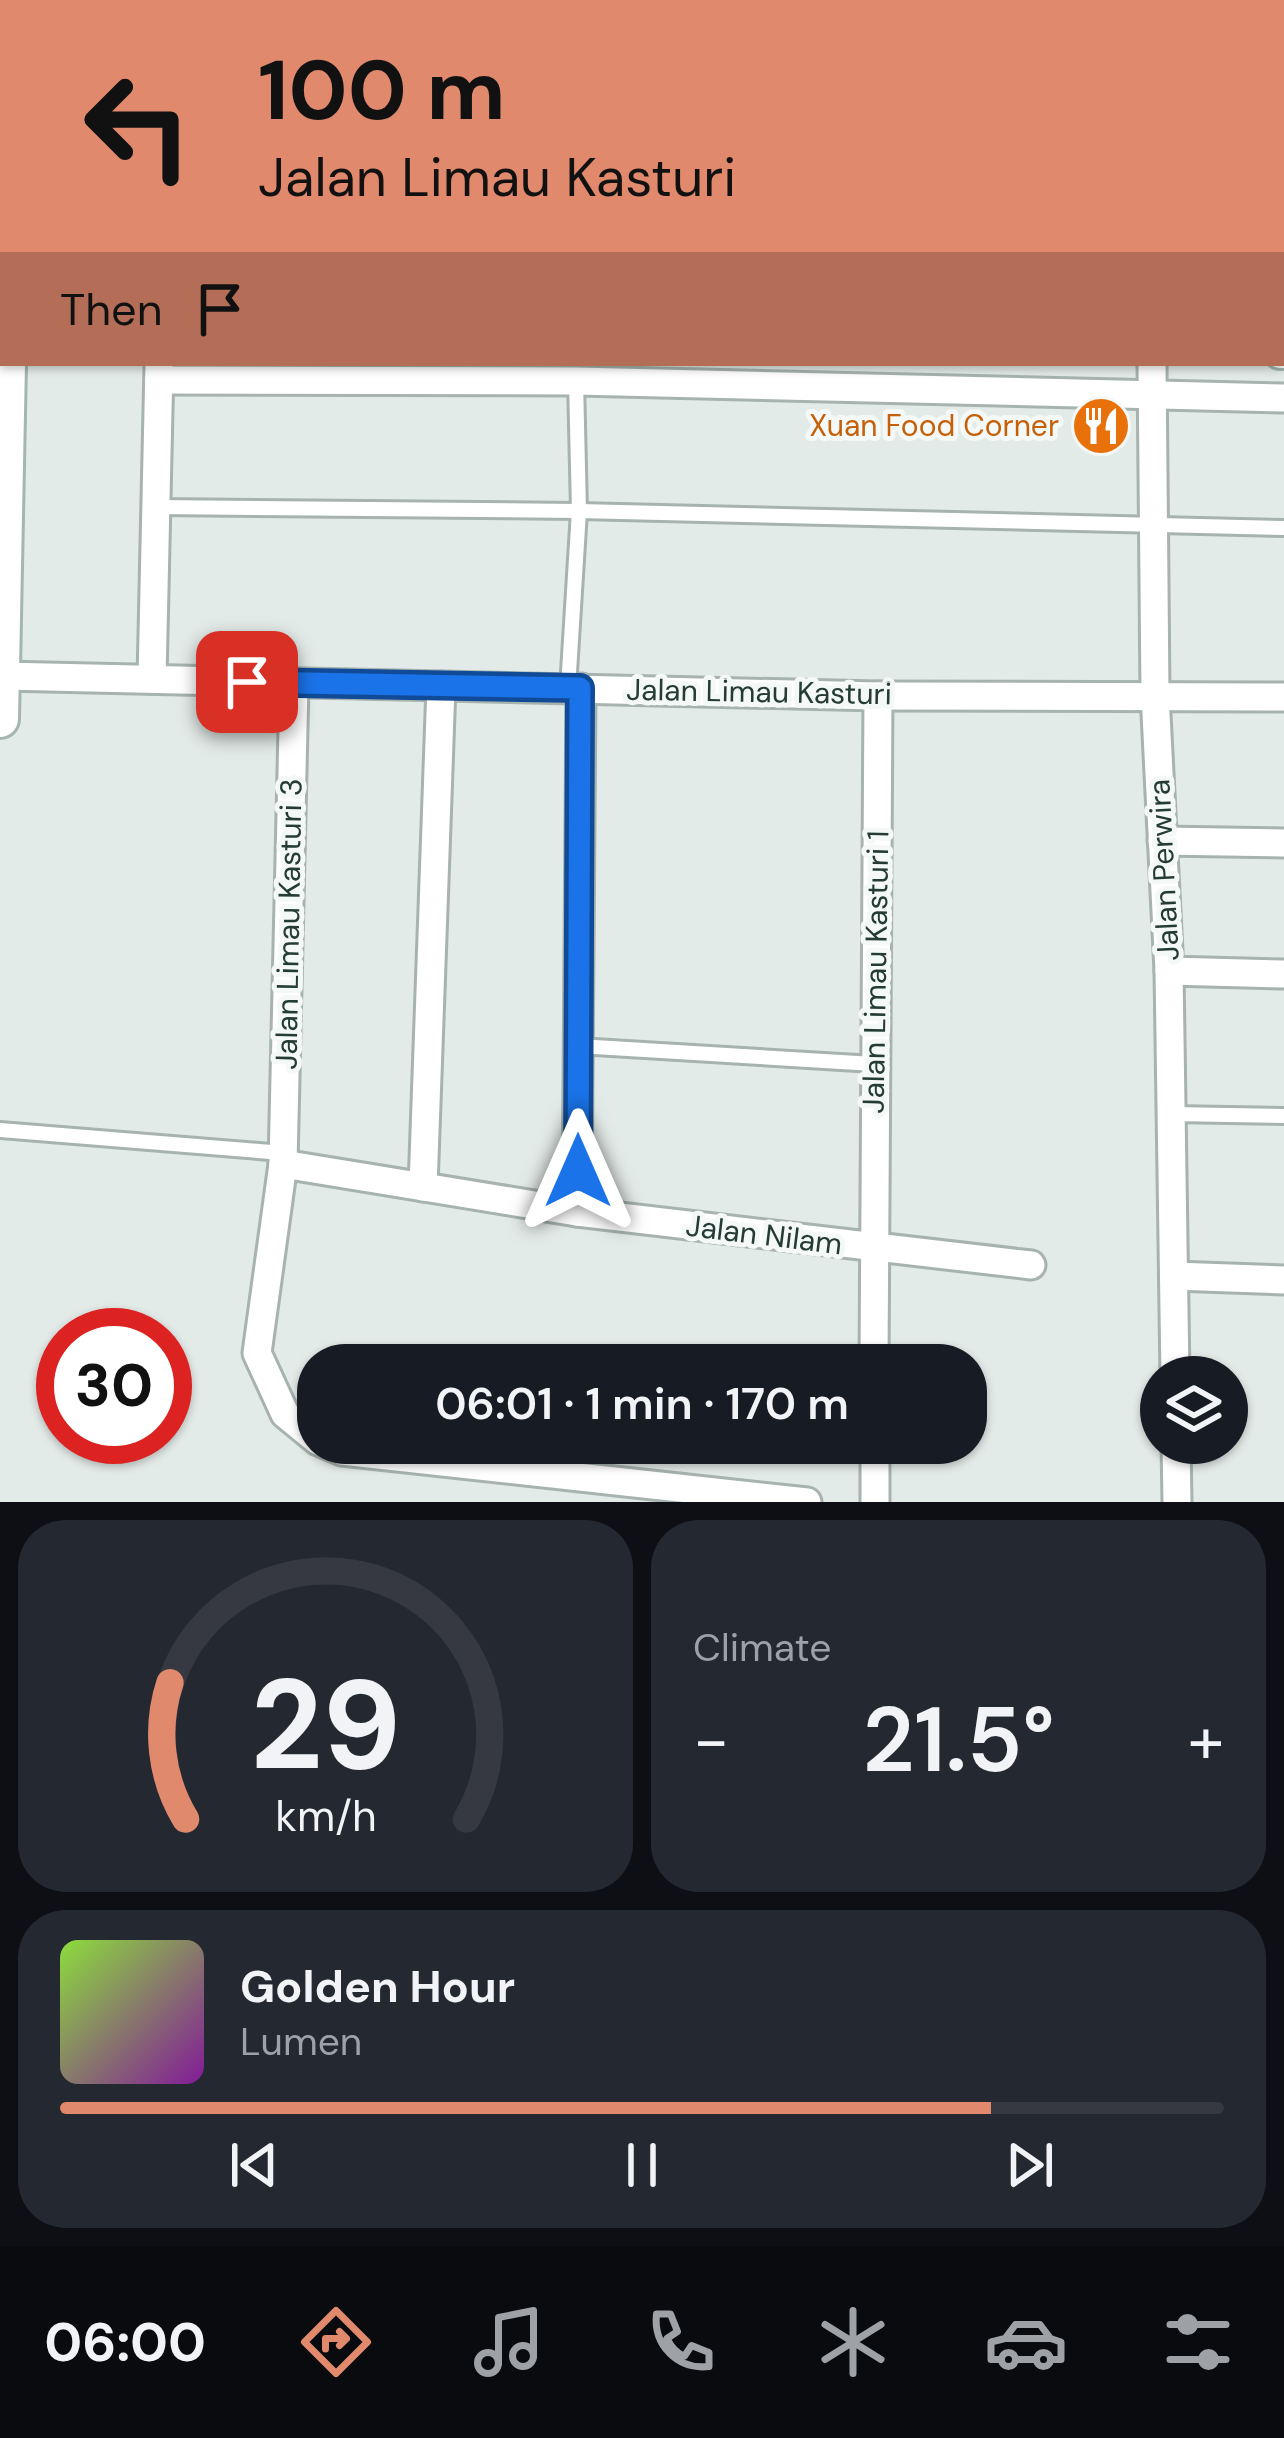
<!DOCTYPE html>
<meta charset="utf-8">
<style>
body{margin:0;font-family:"DM Sans",sans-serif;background:#242831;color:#f1f3f6;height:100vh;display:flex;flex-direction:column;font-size:45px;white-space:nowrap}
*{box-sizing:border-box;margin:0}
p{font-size:39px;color:#9ea1a6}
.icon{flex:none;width:66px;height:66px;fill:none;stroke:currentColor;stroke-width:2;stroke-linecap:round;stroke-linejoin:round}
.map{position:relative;height:1502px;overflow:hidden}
.drawer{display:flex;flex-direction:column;gap:18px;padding:18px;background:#0d0f14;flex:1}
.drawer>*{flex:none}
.guide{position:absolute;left:0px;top:0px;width:1284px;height:366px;box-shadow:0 3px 9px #0004;background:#e1896c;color:#111;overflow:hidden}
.buttons{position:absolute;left:1140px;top:1356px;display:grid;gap:24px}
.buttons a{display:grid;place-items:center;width:108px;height:108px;border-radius:50%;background:#171b24;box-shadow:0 3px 9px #0004;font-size:60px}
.speed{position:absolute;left:36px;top:1308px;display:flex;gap:24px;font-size:60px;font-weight:700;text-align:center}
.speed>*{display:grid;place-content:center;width:156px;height:156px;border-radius:50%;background:#171b24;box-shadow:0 3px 9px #0004;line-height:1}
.speed .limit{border:18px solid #d22;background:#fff;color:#111}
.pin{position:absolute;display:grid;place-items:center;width:102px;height:102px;color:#fff;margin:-51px;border-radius:24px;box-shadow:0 6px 18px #0006}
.me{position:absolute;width:132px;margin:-66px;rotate:0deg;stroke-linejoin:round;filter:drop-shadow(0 0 9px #0008)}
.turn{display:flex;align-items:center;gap:42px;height:252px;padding:0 60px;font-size:54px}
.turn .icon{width:156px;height:156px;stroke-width:2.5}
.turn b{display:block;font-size:84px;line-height:102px}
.then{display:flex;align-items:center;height:114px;padding:0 60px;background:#0003;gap:24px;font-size:45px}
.big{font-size:90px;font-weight:600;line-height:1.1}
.drawer .tile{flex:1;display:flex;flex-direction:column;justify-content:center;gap:18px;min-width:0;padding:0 42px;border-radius:48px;background:#242831}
.drawer .dial{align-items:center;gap:0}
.dial svg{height:312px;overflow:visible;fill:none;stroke:#363941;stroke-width:7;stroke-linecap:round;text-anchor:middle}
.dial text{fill:#f1f3f6;stroke:none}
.song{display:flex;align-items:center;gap:36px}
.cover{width:144px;height:144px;border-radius:18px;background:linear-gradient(135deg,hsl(90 70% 55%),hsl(290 70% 35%))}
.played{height:12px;border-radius:6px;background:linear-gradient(90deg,#e1896c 80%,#363941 80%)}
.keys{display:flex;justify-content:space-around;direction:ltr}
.heat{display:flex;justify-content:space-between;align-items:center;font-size:66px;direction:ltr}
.drawer .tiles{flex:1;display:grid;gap:18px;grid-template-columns:1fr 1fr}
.tile:last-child{grid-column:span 2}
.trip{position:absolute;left:297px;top:1344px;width:690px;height:120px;border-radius:48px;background:#171b24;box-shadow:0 3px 9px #0004;font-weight:600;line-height:120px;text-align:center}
.menu{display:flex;height:192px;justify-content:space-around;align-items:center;background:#090b0e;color:#9ea1a6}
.menu .icon{width:84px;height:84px}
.menu .on{color:#e1896c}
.menu b{font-size:54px;color:#f1f3f6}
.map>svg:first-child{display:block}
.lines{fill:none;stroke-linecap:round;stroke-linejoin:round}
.lane-casing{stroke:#a6b3af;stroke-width:20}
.street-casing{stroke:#a6b3af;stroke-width:33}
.secondary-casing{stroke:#a3b6af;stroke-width:42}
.lane{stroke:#fff;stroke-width:14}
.street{stroke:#fff;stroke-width:27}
.secondary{stroke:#fff;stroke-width:36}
.route-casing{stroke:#114b97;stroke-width:30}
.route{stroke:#1a73e8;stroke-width:21}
.labels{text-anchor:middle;stroke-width:10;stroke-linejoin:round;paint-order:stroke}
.food-label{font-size:30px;fill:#c56008;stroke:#f4f8f6;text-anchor:end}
.street-label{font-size:30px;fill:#253b35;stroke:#f4f8f6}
</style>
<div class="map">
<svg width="1284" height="1502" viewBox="0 0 1284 1502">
<rect width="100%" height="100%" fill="#e3ebe8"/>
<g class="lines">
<defs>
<g id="lane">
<polyline points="624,0 624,3"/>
<polyline points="395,3 395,0"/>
<polyline points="155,507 579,511 1284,528"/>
<polyline points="568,688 579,511 576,381"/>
<polyline points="578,1046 874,1064"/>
<polyline points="1171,1114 1284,1116"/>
<polyline points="0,1130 283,1153"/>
</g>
<g id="street">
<polyline points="511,0 511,3"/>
<polyline points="1150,0 1150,3"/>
<polyline points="251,3 251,0"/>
<polyline points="732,3 732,0"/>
<polyline points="1281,72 1284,72"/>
<polyline points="1281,267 1284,267"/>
<polyline points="1152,363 1155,694 1169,971 1175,1377"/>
<polyline points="159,380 576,381 1284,398"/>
<polyline points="3,676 878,696 1284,697"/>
<polyline points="152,679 159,365"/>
<polyline points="294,684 283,1164 257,1353 285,1414 318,1441"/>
<polyline points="1162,841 1284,843"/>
<polyline points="1169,971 1284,974"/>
<polyline points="283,1164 577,1212 1031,1265"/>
<polyline points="423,1187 441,686"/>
<polyline points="577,1212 581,688"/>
<polyline points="1174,1276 1284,1280"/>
<polyline points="874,1365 878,696"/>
<polyline points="323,1443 342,1451 807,1502"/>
<polyline points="875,1443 875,1502"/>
<polyline points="1176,1443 1177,1502"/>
</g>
<g id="secondary">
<polyline points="0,305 3,305"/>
<polyline points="1281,314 1284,314"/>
<polyline points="1281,350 1284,350"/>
<polyline points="0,719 7,363"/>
</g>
</defs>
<use href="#lane" class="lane-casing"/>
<use href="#street" class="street-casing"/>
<use href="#secondary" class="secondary-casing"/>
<use href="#lane" class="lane"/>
<use href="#street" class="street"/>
<use href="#secondary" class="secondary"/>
</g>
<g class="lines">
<defs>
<polyline id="route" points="247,682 580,688 578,1171"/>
</defs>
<use href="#route" class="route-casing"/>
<use href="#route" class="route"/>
</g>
<defs>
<symbol id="restaurant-disc" viewBox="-11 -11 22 22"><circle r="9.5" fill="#e8710a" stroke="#f4f8f6"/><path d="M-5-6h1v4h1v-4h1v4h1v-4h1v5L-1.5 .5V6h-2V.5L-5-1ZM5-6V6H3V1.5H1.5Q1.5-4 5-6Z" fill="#fff"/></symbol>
</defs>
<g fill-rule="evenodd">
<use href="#restaurant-disc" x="1068" y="393" width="66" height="66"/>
</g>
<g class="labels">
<g class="food-label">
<text x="1059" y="436">Xuan Food Corner</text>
</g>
<g class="street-label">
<text transform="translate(759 692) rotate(1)" y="10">Jalan Limau Kasturi</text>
<text transform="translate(1164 870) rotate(-93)" y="10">Jalan Perwira</text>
<text transform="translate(289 924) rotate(-89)" y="10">Jalan Limau Kasturi 3</text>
<text transform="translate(876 972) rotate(-89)" y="10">Jalan Limau Kasturi 1</text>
<text transform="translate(764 1235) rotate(7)" y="10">Jalan Nilam</text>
</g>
</g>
</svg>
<div class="buttons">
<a><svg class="icon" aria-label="layers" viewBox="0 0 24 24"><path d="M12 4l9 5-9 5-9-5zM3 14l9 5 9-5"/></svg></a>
</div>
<div class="speed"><div class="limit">30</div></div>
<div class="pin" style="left:247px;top:682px;background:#d93025"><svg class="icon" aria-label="arrive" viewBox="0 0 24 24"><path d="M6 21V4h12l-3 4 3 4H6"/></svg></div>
<svg class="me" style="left:578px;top:1171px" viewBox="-20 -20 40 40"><path d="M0-17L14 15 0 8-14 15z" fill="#1a73e8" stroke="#fff" stroke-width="4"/></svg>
<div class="trip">06:01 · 1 min · 170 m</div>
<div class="guide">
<div class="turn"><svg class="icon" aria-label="left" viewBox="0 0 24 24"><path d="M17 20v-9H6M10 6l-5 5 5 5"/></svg><div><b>100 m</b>Jalan Limau Kasturi</div></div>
<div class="then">Then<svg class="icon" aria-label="arrive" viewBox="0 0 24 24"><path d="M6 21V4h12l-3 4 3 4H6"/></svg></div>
</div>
</div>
<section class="drawer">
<div class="tiles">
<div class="tile dial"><svg viewBox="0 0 100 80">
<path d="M14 69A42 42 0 1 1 86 69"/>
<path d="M14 69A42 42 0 0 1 10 34" stroke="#e1896c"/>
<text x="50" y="56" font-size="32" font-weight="700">29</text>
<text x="50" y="72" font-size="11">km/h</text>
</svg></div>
<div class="tile"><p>Climate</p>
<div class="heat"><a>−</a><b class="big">21.5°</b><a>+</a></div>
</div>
<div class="tile">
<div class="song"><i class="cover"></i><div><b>Golden Hour</b><p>Lumen</p></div></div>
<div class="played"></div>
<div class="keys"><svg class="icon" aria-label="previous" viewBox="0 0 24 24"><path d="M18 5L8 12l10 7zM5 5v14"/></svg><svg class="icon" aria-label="pause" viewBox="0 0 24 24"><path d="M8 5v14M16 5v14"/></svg><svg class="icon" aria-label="next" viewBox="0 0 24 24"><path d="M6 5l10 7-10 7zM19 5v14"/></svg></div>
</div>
</div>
</section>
<nav class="menu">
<b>06:00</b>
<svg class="icon on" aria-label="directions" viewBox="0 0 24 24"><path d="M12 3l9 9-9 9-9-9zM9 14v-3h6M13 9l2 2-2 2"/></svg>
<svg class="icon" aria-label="music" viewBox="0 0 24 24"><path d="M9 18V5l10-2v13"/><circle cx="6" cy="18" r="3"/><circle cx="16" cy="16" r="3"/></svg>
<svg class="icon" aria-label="phone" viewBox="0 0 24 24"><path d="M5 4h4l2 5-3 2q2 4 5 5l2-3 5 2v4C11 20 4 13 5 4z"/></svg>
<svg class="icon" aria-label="climate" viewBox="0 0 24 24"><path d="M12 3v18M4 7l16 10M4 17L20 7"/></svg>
<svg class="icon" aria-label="car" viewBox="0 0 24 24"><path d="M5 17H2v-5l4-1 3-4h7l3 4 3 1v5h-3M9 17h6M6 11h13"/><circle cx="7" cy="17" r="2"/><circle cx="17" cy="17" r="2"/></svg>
<svg class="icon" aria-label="filters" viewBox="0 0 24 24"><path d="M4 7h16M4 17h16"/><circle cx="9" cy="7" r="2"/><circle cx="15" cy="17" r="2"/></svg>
</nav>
